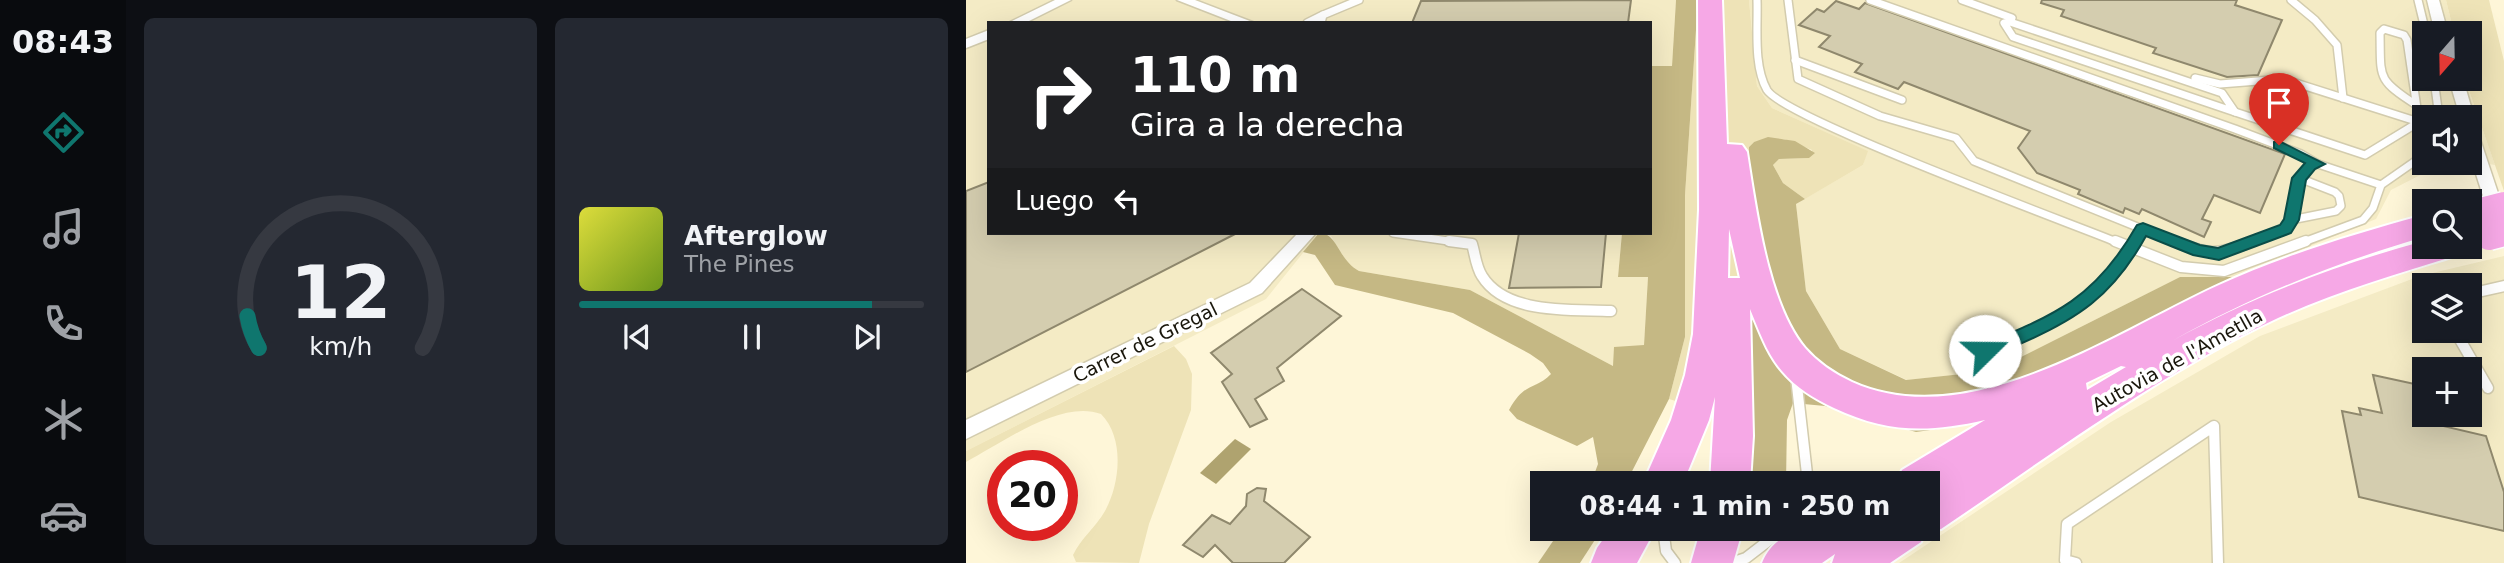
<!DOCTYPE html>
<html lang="es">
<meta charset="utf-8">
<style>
body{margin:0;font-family:"DejaVu Sans",sans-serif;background:#242831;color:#f1f3f6;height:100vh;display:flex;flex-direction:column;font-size:26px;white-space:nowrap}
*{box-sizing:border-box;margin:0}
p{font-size:23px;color:#9ea1a6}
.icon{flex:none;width:38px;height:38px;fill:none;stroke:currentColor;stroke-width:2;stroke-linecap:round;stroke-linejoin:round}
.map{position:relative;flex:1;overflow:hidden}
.panel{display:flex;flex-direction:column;gap:18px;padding:18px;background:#0d0f14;width:840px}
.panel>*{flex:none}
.guide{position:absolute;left:21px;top:21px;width:665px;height:214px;border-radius:0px;box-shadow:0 7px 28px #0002;background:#202124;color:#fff;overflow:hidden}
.needle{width:46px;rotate:200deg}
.fabs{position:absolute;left:1446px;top:21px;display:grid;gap:14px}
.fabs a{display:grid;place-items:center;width:70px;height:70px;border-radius:0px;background:#171b24;box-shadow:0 7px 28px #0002;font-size:35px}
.speed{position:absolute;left:21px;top:450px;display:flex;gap:14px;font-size:35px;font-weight:700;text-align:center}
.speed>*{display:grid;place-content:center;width:91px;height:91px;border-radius:50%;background:#171b24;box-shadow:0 7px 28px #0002;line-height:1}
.speed .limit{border:10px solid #d22;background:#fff;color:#111}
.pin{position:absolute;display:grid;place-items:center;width:60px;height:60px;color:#fff;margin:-72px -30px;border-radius:50% 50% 50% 0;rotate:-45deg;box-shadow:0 0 7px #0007}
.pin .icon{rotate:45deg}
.me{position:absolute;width:77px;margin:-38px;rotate:68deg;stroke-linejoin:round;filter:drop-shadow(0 0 5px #0008)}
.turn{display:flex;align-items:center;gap:24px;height:147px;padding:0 28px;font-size:32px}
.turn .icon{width:91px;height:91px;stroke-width:2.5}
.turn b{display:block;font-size:49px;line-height:60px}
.then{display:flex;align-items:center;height:66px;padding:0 28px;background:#0003;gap:14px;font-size:26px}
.panel .card{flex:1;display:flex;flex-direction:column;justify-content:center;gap:10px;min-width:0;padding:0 24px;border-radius:10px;background:#242831}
.panel .dial{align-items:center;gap:0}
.dial svg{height:182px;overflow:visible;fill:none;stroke:#363941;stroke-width:7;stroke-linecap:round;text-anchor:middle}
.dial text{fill:#f1f3f6;stroke:none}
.song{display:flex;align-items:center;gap:21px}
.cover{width:84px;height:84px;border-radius:10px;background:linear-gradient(135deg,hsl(60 70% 55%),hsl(80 70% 35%))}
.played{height:7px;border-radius:4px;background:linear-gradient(90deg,#0f766e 85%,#363941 85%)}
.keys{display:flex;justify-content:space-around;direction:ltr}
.panel .tiles{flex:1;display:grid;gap:18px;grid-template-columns:repeat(2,1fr)}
.trip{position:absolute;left:564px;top:471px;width:410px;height:70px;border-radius:0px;background:#171b24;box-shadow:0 7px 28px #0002;font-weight:700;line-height:70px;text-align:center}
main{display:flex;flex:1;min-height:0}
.menu{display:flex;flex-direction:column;width:126px;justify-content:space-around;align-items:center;background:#090b0e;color:#9ea1a6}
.menu .icon{width:49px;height:49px}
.menu .active{color:#0f766e}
.menu b{font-size:32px;color:#f1f3f6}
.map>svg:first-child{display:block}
.built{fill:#f4ebc5;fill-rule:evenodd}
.green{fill:#eee3b7}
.forest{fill:#c5b884}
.water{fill:#afa36f}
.building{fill:#d4cdaf;stroke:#8f886d;stroke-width:2}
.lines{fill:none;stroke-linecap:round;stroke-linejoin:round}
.lane-far1-casing{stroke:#d3ccae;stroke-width:10}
.lane-casing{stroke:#d3ccae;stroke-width:13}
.street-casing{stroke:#d3ccae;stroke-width:3}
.highway-casing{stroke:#fff;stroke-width:4}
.lane-far1{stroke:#fff;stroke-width:7}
.lane{stroke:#fff;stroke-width:10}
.street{fill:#fff;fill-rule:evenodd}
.highway{fill:#f6a8e6;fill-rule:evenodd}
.highway-bridge-casing{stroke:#fff;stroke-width:31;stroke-linecap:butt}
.highway-bridge{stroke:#f6a8e6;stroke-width:28}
.route{fill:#0f766e;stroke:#0a4d48;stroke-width:2}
.labels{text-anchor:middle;stroke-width:7;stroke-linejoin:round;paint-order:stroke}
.street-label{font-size:19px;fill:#19160b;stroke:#fff}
</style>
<main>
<nav class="menu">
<b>08:43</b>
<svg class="icon active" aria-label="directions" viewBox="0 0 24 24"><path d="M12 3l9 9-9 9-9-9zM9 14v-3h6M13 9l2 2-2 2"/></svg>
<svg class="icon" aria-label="music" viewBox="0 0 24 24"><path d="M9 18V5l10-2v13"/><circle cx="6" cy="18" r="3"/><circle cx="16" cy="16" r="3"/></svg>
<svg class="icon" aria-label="phone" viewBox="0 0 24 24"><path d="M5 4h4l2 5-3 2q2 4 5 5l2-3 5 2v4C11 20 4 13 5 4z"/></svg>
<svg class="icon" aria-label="climate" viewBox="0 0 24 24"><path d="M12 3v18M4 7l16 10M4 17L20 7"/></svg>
<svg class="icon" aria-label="car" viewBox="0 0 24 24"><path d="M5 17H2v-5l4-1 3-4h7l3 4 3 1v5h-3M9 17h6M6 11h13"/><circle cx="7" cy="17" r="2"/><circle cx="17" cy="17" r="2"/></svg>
</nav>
<section class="panel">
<div class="tiles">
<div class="card dial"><svg viewBox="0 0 100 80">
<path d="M14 69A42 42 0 1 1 86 69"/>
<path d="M14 69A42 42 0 0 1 9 55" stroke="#0f766e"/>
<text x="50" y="56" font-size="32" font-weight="700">12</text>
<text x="50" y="72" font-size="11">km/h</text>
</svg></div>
<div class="card">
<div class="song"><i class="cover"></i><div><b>Afterglow</b><p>The Pines</p></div></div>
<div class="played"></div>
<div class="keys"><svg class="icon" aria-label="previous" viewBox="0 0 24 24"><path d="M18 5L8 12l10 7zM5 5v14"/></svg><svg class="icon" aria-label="pause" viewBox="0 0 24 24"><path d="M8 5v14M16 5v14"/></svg><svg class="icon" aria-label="next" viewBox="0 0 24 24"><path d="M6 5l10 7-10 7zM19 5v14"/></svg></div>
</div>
</div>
</section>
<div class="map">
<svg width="1538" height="563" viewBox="0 0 1538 563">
<rect width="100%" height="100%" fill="#fef6d8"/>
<g class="built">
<polygon points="0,0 710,0 706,66 684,66 684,23 23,23 23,233 353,233 300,299 0,451"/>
<polygon points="783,0 1480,0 1488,33 1458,33 1458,79 1499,79 1529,165 1503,161 1503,117 1458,117 1458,163 1478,163 1425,190 1410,219 1269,277 1214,277 1049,360 996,374 941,380 874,349 840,291 830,204 897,165 901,151 806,108 791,86"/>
<polygon points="358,233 656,233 652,277 682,277 678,345 647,366 504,290 393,271 381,265 365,236"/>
<path d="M1538 256V563H933L1145 422 1294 336 1454 276ZM1458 285H1503V331H1458ZM1458 369H1503V415H1458Z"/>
</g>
<g class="green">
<polygon points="732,0 783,0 791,86 806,108 902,151 897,165 839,199 817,183 807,165 813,159 843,158 846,150 818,139 788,142 783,147 782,201 798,285 776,421 703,399 719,337 719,195"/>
<polygon points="1480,0 1523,0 1538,61 1538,191 1499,79 1503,79 1503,33 1488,33"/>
<path d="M208 346 220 359 226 374 225 410 183 524 173 563 110 562 107 555C115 538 130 527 139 511 154 484 159 438 135 414 95 399 36 443 0 462V451Z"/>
</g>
<g class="forest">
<path d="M710 0H732L719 195V337L703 399 660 483H625L632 464 627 437 611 446 551 419 543 410C559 381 568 391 585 374L577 363 564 354 487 313 369 285 349 255 337 252 353 233C372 233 372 260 393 271L504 290 647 366 648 347 678 345 682 277H652L656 233H684V66H706Z"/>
<polygon points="802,137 829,141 849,153 843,158 813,159 807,165 817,183 839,199 830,204 840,291 874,349 940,380 996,374 1049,360 1214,277 1269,277 1055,400 993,426 950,432 859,406 827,403 821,420 820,483 745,483 782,324 798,285 782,201 783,147 788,142"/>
<polygon points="596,528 636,529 614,563 572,563"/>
</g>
<polygon class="water" points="269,439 285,449 250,484 234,473"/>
<g class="building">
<polygon points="665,0 662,23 446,23 455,1"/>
<polygon points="1076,0 1271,0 1269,5 1316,20 1292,75 1261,77 1187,53 1190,48 1095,16 1098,10 1075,3"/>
<polygon points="870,1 893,9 899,3 1319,154 1294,213 1248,195 1236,219 1245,222 1238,237 1176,209 1173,214 1159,208 1157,213 1112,194 1114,190 1071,173 1052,148 1064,131 938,82 932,89 889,72 896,64 853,47 864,36 833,25 851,9 858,12"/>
<polygon points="23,182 23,233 271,233 0,372 0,191"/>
<polygon points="553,233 640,233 635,287 543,288"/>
<polygon points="336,289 375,316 311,368 318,381 289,399 301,419 284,427 256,382 266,374 245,353"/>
<polygon points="1407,375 1458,386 1458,415 1474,415 1477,426 1520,436 1538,492 1538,531 1393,497 1376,411 1395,415 1393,408 1416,413"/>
<polygon points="291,488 300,489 298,501 344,537 318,563 267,563 249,545 237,557 217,545 246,515 264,524 280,506 281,494"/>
</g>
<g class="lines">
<defs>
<g id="lane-far1">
<path d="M791 0C792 27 787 65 801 90 818 118 1104 223 1153 243"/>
<polyline points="822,0 832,79 914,116 990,138 1008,161 1211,243"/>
<polyline points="904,0 1269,129 1335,154 1352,164"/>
<polyline points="996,0 1046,18"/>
<polyline points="1325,0 1349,20 1371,45 1377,98"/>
<polyline points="1452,0 1460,33"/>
<polygon points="1044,22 1256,93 1269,112 1047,37 1038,23"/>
<polyline points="341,23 357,15"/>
<polyline points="355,23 357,15 393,0"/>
<polyline points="829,60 936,100"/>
<polyline points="1229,78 1254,84 1317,79 1456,123"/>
<polyline points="1468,79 1473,117"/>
<path d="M1269 112 1399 155 1453 122 1441 40 1438 35 1418 29 1414 33C1415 77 1410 79 1449 104"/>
<polyline points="1325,220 1370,211 1375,206 1373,196 1369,192 1333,178"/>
<polyline points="427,233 496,243"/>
<polyline points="1169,243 1177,229"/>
<path d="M1284 243 1320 229C1332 208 1328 183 1345 165L1352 164 1415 185"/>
<polyline points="1335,243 1397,220 1407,208 1415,185 1458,155"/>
</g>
<g id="lane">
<path d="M483 241 506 244C509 254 510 267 516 276 540 315 605 309 645 311"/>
<polyline points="1149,241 1215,267 1258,271 1340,241"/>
<path d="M1207 241C1245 256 1250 255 1288 241"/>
<polyline points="1503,294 1538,286"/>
<polyline points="1489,331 1522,388"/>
<path d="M1019 351C1078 326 1139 301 1170 241"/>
<polyline points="830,377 842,483"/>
<polyline points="697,528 700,551 709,563"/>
<polyline points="765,563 780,558 819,528"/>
<polyline points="1110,563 1099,560 1101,524 1248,426 1252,563"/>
</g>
<g id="street">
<polygon points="89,0 105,0 59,23 42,23"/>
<polygon points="211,0 229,0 289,23 270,23"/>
<polygon points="1461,0 1473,0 1482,33 1469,33"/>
<polygon points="23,30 23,39 0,48 0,39"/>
<polygon points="1483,79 1497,79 1508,117 1506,120 1503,121 1503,117 1494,117"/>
<polygon points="1503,122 1510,127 1538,211 1537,219 1525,219 1523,215 1503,152"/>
<polygon points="332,233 350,233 296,293 0,439 0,420 284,283"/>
</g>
<g id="highway">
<path d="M732 0H756L761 144 776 145 781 152C790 209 802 304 839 348 852 363 869 374 886 382 1004 435 1148 333 1253 285 1319 255 1388 234 1458 215V237C1369 263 1286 296 1206 341 1286 297 1370 265 1458 241V247H1497L1492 255C1431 274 1371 291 1312 318 1192 374 1085 455 975 529L958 533 955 542 924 563H866L869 554 856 563H796C813 522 858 528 895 528L893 535 903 528H961V483H930L936 470 1019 420C962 433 921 433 868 408 849 399 830 388 816 371 801 354 793 330 784 309L787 436 784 483H744L749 397 743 420 717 483H677L705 420 719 375 727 334 733 210ZM763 229 774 278H762ZM1155 366 1160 367 1121 390 1120 383Z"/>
<polygon points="645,528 690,528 671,563 625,563 631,548"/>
<polygon points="735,528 777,528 767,563 725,563"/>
</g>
</defs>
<use href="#lane-far1" class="lane-far1-casing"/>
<use href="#lane" class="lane-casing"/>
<use href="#street" class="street-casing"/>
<use href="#highway" class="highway-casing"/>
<use href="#lane-far1" class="lane-far1"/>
<use href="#lane" class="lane"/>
<use href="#street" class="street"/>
<use href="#highway" class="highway"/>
<defs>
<g id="highway-bridge">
<polyline points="1503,215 1538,206"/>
<polyline points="1523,236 1538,232"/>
</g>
</defs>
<use href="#highway-bridge" class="highway-bridge-casing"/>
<use href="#highway-bridge" class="highway-bridge"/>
</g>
<path class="route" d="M1313 141 1359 164 1349 169 1340 180 1333 220 1325 233 1253 260 1227 255 1180 236C1147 296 1111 320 1049 346 1038 350 1025 360 1013 356L1011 351 1013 346C1089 315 1129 299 1171 225L1177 223 1234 245 1252 248 1314 225 1318 219 1326 178 1339 163 1308 148V142Z"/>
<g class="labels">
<g class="street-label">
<text transform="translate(179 342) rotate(-26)" y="7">Carrer de Gregal</text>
<text transform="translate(1211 360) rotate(-29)" y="7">Autovia de l'Ametlla</text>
</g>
</g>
</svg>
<div class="fabs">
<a><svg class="needle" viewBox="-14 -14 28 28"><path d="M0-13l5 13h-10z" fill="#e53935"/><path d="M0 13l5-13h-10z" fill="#9ea1a6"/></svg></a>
<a><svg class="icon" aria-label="sound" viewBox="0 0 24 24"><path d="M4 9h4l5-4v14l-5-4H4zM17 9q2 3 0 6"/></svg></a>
<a><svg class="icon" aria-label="search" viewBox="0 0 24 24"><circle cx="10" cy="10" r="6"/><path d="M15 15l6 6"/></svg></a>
<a><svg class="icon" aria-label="layers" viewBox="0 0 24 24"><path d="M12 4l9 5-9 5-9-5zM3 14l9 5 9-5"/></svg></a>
<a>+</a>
</div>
<div class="speed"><div class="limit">20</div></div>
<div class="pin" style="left:1313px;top:145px;background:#d93025"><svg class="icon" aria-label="arrive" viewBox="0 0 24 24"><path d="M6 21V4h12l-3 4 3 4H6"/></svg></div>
<svg class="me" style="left:1019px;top:351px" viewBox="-20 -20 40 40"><circle r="19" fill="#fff"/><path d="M0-13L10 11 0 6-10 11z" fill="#0f766e"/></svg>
<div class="trip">08:44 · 1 min · 250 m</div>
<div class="guide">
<div class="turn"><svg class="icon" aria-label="right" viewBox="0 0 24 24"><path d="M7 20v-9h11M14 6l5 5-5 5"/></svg><div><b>110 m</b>Gira a la derecha</div></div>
<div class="then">Luego<svg class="icon" aria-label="left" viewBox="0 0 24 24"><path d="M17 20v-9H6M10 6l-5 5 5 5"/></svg></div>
</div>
</div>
</main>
